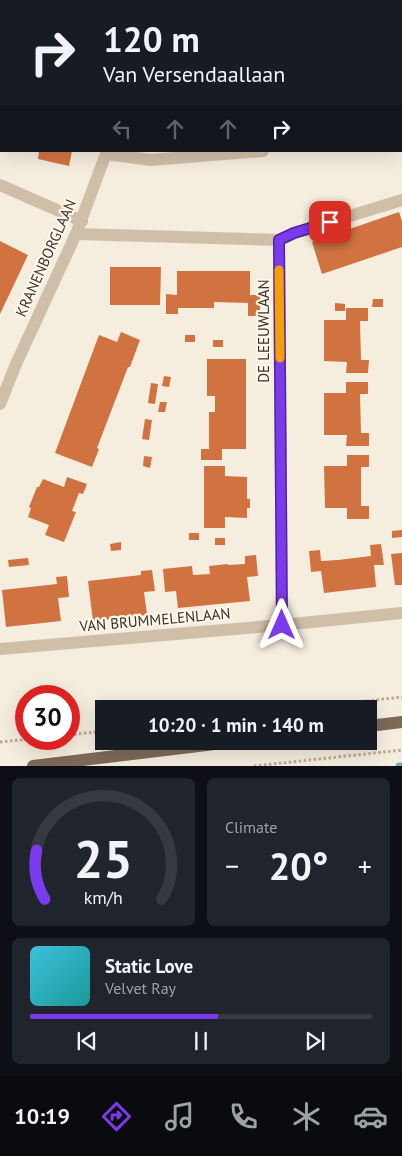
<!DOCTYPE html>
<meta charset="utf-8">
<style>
body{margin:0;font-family:"PT Sans",sans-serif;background:#20242c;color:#f1f3f6;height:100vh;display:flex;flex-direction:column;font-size:19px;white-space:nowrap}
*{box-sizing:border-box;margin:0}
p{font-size:16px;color:#9ea1a6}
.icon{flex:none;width:28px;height:28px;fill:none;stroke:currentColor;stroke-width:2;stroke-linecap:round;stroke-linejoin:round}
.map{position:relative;height:766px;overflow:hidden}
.sheet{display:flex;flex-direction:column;gap:12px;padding:12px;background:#0d0f14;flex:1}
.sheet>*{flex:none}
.guide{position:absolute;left:0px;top:0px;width:402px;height:152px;box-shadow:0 5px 20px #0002;background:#171b24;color:#f1f3f6;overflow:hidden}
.speed{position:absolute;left:15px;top:685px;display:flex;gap:10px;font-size:25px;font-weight:700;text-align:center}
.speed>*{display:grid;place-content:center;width:65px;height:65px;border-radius:50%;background:#171b24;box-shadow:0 5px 20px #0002;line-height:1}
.speed .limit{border:8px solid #d22;background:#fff;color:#111}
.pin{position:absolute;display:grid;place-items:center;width:42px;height:42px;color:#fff;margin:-21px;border-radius:10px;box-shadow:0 2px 8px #0006}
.me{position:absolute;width:55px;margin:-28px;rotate:0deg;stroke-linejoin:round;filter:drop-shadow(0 0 4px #0008)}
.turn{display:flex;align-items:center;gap:18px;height:105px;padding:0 20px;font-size:22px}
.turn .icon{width:65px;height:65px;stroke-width:2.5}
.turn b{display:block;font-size:35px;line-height:42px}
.lanes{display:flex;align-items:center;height:48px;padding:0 20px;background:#0003;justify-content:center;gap:25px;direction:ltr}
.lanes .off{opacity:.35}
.big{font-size:38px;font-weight:700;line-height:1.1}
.sheet .card{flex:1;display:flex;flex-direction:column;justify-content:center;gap:8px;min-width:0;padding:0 18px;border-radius:8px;background:#20242c}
.sheet .dial{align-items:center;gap:0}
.dial svg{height:130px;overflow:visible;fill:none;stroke:#363941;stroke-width:7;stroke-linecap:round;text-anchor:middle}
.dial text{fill:#f1f3f6;stroke:none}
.song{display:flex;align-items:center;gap:15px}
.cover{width:60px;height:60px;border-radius:8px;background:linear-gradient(135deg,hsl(190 70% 55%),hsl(180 70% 35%))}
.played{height:5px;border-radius:2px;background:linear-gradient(90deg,#7c3aed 55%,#363941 55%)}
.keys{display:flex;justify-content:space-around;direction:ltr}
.heat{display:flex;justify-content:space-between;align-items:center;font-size:28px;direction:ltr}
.sheet .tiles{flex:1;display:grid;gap:12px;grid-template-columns:1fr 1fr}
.card:last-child{grid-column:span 2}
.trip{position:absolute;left:95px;top:700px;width:282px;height:50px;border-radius:0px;background:#171b24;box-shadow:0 5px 20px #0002;font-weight:700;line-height:50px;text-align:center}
.tabs{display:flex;height:80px;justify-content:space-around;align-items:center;background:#090b0e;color:#9ea1a6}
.tabs .icon{width:35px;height:35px}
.tabs .current{color:#7c3aed}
.tabs b{font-size:22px;color:#f1f3f6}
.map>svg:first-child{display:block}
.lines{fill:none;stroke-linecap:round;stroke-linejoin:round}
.stream{stroke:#7aacb5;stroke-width:7}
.building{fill:#d07341}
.path{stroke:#bba892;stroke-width:3;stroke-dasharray:2.5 2.5;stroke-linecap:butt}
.minor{stroke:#cfbea8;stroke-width:12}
.major{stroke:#7e6959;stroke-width:12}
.route-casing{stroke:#51269a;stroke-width:12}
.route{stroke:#7c3aed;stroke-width:9}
.slow{stroke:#f59e0b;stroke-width:9}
.labels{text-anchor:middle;stroke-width:4.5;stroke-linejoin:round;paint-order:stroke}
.street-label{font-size:15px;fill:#3b3129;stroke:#fcf6eb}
</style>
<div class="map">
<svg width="402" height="766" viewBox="0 0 402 766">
<rect width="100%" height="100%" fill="#f5edde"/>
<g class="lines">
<polyline class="stream" points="399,766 402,766"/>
</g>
<g class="building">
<polygon points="39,151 72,151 69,166 38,159"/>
<polygon points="399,212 402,221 402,247 322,274 312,242"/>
<polygon points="0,241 28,255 0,314"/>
<polygon points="110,267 161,267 160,305 110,305"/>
<polygon points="177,271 250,271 250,295 260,295 260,316 248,316 248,303 214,302 214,308 178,308 178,314 166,314 166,294 177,295"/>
<polygon points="373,299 383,299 383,307 372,307"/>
<polygon points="335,303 345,304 345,311 335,311"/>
<polygon points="346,308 368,308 368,321 360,321 361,360 369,360 368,373 346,373 347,362 324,361 324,320 346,320"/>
<polygon points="121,332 140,340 130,367 128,367 97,448 99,449 92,467 55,453 99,335 117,342"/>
<rect x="185" y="335" width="10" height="7"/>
<rect x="213" y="340" width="10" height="7"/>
<polygon points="207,359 246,359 246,449 222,449 222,460 201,460 201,449 209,449 209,412 215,412 215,396 207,396"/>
<polygon points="164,376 171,377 169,387 162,386"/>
<polygon points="346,382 368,382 368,394 360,394 361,433 369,433 369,446 346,446 347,435 324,435 324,393 346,393"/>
<polygon points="151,383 158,384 155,404 148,403"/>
<polygon points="160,402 167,402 165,412 158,412"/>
<polygon points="145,419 152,420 149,440 142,439"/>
<polygon points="347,455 369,455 369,467 361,467 361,506 369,506 369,519 347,519 347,508 325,508 324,466 347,466"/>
<polygon points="144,456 152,457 150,468 143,466"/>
<polygon points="204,466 225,466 225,476 247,477 247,499 250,499 250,508 247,508 247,518 225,517 225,528 204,528"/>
<polygon points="67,477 87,484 83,494 79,493 72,511 76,512 64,542 45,535 49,525 28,517 31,508 29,507 37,487 39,487 43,479 64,487"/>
<polygon points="402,530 402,537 392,538 392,531"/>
<rect x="189" y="533" width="10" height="7"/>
<rect x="215" y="538" width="10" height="7"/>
<polygon points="121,542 121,550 111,551 110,544"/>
<polygon points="381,544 384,565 374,565 376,587 324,593 321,571 311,572 309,551 320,550 321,561 338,560 371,556 370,545"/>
<polygon points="402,553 402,585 395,585 391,554"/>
<polygon points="256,555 258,576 247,577 250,601 178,608 176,591 165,592 163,569 192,566 193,575 210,574 209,566 228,564 228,565 245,564 245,556"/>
<polygon points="28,558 29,565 9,567 8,560"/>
<polygon points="152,570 155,591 144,592 147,615 93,621 88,581 141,575 141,571"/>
<polygon points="67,576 69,597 58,598 61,621 6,627 2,590 57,584 56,577"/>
</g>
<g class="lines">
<g class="path">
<polyline points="297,709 402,697"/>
<polyline points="69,735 104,731"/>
<polyline points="0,742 31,739"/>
<polyline points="254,766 402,750"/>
</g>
<g class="minor">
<polyline points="142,1 142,0"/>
<polyline points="401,140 402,140"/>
<polyline points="106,154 151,160 263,151"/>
<polyline points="0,185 82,221"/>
<polyline points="76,234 279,240 282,625"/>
<polyline points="279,240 294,233 402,200"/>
<polyline points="0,404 16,364 76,234 107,151"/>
<polyline points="0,649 282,625 402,613"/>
</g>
<g class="major">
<polyline points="369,726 402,722"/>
<polyline points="33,766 240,741"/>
</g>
</g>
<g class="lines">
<defs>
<polyline id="route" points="282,625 279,240 294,233 330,222"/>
</defs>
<use href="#route" class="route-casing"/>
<use href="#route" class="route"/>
<polyline class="slow" points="279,270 280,358"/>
</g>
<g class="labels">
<g class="street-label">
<text transform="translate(46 258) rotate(-66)" y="5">KRANENBORGLAAN</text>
<text transform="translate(264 331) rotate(-90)" y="5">DE LEEUWLAAN</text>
<text transform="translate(155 620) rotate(-5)" y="5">VAN BRUMMELENLAAN</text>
</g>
</g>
</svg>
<div class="speed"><div class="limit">30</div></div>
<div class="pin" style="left:330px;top:222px;background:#d93025"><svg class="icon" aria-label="arrive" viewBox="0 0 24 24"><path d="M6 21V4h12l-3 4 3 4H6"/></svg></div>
<svg class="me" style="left:282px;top:625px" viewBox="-20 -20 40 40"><path d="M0-17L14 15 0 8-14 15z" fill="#7c3aed" stroke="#fff" stroke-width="4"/></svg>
<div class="trip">10:20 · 1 min · 140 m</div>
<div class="guide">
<div class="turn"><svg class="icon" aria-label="right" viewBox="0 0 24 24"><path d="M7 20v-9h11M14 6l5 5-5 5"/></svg><div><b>120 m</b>Van Versendaallaan</div></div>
<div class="lanes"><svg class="icon off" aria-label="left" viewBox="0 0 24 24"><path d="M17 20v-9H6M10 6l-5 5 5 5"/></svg><svg class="icon off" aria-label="ahead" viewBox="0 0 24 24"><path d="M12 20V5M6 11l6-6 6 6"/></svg><svg class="icon off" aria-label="ahead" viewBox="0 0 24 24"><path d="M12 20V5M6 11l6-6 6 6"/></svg><svg class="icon" aria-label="right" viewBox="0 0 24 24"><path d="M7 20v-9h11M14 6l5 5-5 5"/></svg></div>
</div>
</div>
<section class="sheet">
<div class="tiles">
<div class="card dial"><svg viewBox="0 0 100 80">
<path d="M14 69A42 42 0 1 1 86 69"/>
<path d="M14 69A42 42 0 0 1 9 39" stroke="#7c3aed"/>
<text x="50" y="56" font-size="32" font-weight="700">25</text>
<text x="50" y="72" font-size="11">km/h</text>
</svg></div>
<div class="card"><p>Climate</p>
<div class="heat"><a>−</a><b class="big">20°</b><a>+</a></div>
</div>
<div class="card">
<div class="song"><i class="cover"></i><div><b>Static Love</b><p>Velvet Ray</p></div></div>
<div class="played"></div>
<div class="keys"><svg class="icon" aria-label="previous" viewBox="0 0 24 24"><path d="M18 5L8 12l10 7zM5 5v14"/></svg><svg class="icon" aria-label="pause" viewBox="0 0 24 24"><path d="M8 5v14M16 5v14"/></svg><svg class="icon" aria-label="next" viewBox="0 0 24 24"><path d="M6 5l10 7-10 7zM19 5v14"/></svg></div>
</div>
</div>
</section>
<nav class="tabs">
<b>10:19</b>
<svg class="icon current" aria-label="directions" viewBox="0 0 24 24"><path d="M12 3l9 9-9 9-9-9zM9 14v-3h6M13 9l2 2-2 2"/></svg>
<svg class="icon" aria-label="music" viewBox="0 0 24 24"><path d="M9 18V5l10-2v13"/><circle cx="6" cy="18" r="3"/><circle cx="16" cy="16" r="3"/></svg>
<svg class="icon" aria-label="phone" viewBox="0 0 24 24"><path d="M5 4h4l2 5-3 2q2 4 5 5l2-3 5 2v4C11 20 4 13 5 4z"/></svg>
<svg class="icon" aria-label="climate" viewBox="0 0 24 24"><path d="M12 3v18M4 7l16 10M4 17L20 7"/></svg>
<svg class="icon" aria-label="car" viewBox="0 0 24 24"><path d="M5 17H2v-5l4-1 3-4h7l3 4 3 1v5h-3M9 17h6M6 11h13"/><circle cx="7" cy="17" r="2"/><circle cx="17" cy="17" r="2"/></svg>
</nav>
